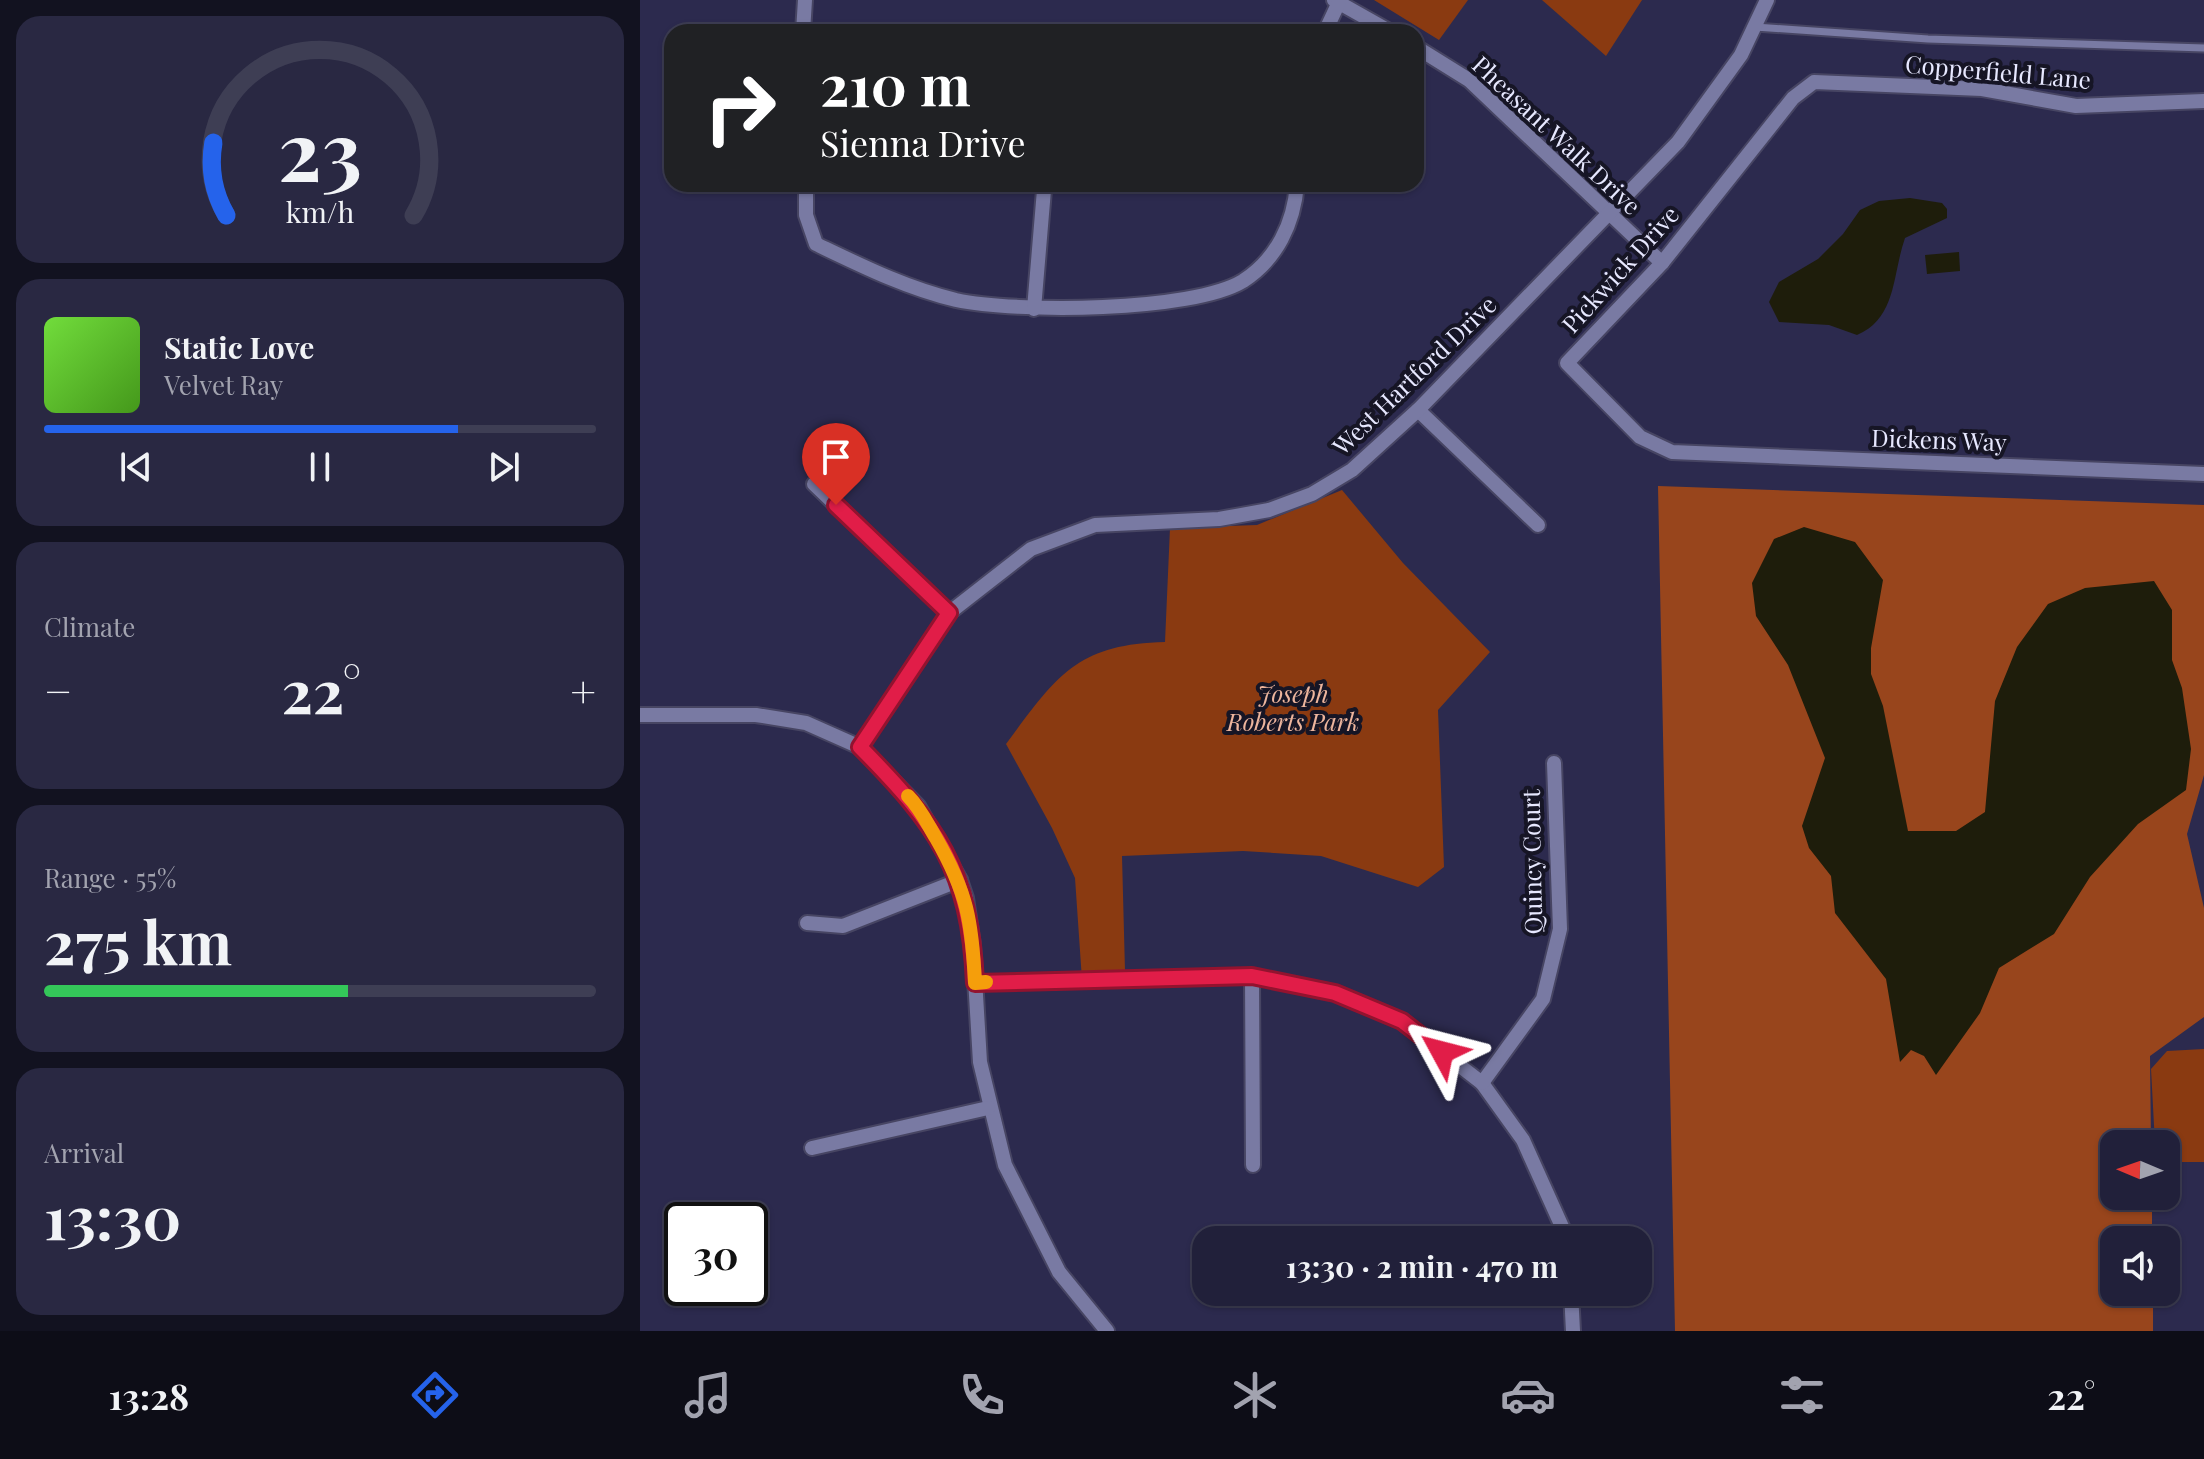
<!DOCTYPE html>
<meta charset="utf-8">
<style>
body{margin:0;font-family:"Playfair Display",serif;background:#292842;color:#f1f3f6;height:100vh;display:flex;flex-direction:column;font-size:30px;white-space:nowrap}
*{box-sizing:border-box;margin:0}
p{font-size:26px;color:#a2a3af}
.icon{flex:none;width:44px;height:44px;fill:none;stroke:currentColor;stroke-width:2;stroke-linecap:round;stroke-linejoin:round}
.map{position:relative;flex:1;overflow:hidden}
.sheet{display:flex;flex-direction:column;gap:16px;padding:16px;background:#121220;width:640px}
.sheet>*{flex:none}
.hud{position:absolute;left:24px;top:24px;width:760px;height:168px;border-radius:24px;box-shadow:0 2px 6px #0004,0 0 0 2px #3e3e54;background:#202124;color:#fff;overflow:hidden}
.needle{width:52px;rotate:272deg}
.buttons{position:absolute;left:1460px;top:1130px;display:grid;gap:16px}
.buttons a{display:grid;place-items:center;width:80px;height:80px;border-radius:16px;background:#21203a;box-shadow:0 2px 6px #0004,0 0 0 2px #3e3e54;font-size:40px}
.speed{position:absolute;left:24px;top:1202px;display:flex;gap:16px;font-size:40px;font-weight:700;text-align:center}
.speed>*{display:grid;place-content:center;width:104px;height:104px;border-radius:50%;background:#21203a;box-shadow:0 2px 6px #0004,0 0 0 2px #3e3e54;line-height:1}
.speed .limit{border:4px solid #111;border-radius:12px;background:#fff;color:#111}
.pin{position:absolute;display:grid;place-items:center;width:68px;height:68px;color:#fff;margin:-82px -34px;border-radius:50% 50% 50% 0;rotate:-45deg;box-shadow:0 0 8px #0007}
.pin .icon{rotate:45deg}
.me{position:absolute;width:88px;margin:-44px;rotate:308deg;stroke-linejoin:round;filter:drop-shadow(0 0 6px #0008)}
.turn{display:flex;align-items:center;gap:28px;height:168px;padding:0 24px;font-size:36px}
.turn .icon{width:104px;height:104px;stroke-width:2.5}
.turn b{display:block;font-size:56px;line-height:68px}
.big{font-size:60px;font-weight:700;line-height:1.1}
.sheet .widget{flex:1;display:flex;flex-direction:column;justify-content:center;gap:12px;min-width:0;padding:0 28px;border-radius:24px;background:#292842}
.sheet .dial{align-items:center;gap:0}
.dial svg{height:208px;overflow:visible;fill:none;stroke:#3e3e54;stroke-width:7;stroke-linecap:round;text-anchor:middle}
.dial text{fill:#f1f3f6;stroke:none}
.song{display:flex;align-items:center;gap:24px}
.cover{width:96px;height:96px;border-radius:12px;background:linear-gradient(135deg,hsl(100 70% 55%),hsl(100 70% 35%))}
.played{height:8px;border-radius:4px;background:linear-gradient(90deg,#2563eb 75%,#3e3e54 75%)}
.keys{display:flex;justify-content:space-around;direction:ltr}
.heat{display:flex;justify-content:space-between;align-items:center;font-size:44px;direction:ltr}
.charge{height:12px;border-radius:6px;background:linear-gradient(90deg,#34c759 55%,#3e3e54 0)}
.trip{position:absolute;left:552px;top:1226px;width:460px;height:80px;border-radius:24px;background:#21203a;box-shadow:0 2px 6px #0004,0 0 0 2px #3e3e54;font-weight:700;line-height:80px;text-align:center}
.tabs{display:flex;height:128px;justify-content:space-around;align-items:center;background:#0d0d17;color:#a2a3af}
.tabs .icon{width:56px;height:56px}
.tabs .current{color:#2563eb}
.tabs b{font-size:36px;color:#f1f3f6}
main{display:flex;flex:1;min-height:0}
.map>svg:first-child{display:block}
.green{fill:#8a3a11}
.forest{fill:#98451c}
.water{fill:#1e1d0b}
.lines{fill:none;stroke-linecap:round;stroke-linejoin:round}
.lane-casing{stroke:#474563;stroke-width:11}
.street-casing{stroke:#474563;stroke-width:18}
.lane{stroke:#797aa3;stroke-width:7}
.street{stroke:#797aa3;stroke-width:14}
.route-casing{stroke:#92132f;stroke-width:20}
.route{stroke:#e11d48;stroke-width:14}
.slow{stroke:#f59e0b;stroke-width:14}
.labels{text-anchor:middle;stroke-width:8;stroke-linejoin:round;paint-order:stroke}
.street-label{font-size:24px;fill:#e7e8ff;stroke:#161525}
.park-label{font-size:24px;font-style:italic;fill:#edb59d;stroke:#161525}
</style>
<main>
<section class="sheet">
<div class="widget dial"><svg viewBox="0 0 100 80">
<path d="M14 69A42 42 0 1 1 86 69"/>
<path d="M14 69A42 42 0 0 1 9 41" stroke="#2563eb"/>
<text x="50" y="56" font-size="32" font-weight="700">23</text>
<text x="50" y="72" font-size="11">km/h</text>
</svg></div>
<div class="widget">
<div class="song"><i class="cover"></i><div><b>Static Love</b><p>Velvet Ray</p></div></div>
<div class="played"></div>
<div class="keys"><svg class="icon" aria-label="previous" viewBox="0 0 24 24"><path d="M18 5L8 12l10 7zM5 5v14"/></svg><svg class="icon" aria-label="pause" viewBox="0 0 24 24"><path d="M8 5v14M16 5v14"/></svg><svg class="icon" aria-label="next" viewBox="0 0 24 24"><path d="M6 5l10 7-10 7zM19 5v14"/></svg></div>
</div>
<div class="widget"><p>Climate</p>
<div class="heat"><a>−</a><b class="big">22°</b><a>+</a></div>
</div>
<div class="widget"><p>Range · 55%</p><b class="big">275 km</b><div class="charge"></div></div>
<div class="widget"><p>Arrival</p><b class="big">13:30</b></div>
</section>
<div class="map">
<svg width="1564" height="1331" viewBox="0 0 1564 1331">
<rect width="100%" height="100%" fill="#2c2a4e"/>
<g class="green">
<polygon points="734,0 828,0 799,40"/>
<polygon points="902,0 1002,0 966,56"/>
<path d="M702 490 763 563 850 652 798 710 804 867 778 887 681 856 603 851 482 856 485 971 442 980 435 878 412 828 366 744C416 677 436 644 525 642L530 528 617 525Z"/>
<polygon points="1564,1049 1564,1162 1526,1162 1526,1144 1515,1144 1511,1069 1527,1051"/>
</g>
<polygon class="forest" points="1018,486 1564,505 1564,775 1547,834 1564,908 1564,1017 1510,1056 1511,1144 1474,1144 1474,1196 1512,1196 1512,1240 1474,1240 1474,1292 1513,1292 1513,1331 1035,1331"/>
<g class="water">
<path d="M1270 198 1302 203 1307 209V218L1265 238C1252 275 1257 318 1217 335L1189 325 1139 322 1129 302 1139 282 1178 259 1203 234 1220 210 1239 201Z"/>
<polygon points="1319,252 1320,271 1287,274 1285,255"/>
<polygon points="1164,527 1215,542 1243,580 1231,648 1231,674 1243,706 1268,831 1316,831 1345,812 1355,701 1377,647 1408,604 1445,588 1514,581 1532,610 1532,660 1542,688 1551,749 1546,790 1498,824 1450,877 1414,934 1359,968 1340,1013 1296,1075 1284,1056 1271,1050 1260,1062 1246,979 1195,913 1191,876 1169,848 1162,826 1185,758 1148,665 1116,616 1112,583 1134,539"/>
</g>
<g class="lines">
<defs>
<polyline id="lane" points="1115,27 1288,39 1564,48"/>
<g id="street">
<polyline points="694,0 751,32"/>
<polyline points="163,32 165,0"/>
<polyline points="685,32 699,2"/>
<polyline points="776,47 829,80 1022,263"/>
<polyline points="1564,101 1436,106 1342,89 1174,82 1153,98 1022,263 927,363 1000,437 1032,452 1564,474"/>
<path d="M166 184V215L176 244C222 266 266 288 316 300 376 313 552 312 603 281 637 259 654 223 657 184"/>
<polyline points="394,309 404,190"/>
<polyline points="778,410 898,525"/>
<polyline points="174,484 309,613"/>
<polyline points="0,715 116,715 166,723 220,747 278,806 320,880 326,898 333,945 340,1062 365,1165 419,1272 467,1331"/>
<polyline points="220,747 309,613 391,549 455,525 579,519 629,510 672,494 712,470 778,410 1038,142 1101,55 1127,0"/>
<polyline points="167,923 203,926 320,880"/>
<polyline points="612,976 613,1165"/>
<polyline points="335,983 612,976 695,993 762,1021 842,1083 883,1140 928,1240"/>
<polyline points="842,1083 903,999 920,929 914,763"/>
<polyline points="172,1148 348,1108"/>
<polyline points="931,1292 933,1331"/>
</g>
</defs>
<use href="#lane" class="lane-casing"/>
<use href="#street" class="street-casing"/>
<use href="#lane" class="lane"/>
<use href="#street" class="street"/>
</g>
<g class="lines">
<defs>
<path id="route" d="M196 505 309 613 220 747C297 825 330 869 335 983L612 976 695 993 762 1021 802 1052"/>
</defs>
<use href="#route" class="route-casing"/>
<use href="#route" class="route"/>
<path class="slow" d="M268 796C280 808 287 823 296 838 327 892 332 921 335 983L346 982"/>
</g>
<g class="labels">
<g class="street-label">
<text transform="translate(1358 73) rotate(5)" y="8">Copperfield Lane</text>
<text transform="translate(916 136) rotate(43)" y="8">Pheasant Walk Drive</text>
<text transform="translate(981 270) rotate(-48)" y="8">Pickwick Drive</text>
<text transform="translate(775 376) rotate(-44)" y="8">West Hartford Drive</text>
<text transform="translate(1299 441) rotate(2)" y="8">Dickens Way</text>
<text transform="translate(893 862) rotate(-91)" y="8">Quincy Court</text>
</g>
<g class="park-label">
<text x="653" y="703">Joseph<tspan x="653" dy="28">Roberts Park</tspan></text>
</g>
</g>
</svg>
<div class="buttons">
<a><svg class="needle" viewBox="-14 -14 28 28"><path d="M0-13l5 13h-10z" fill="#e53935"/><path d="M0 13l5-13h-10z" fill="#a2a3af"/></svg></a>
<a><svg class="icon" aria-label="sound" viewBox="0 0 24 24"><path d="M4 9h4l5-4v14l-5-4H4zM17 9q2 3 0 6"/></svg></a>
</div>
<div class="speed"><div class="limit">30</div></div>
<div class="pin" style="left:196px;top:505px;background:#d93025"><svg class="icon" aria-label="arrive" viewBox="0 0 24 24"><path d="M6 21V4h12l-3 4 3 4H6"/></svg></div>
<svg class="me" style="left:802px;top:1052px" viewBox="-20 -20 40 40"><path d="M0-17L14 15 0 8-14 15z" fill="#e11d48" stroke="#fff" stroke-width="4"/></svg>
<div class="trip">13:30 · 2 min · 470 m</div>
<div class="hud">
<div class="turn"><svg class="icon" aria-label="right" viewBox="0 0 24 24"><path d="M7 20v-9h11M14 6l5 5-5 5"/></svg><div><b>210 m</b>Sienna Drive</div></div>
</div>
</div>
</main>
<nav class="tabs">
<b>13:28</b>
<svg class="icon current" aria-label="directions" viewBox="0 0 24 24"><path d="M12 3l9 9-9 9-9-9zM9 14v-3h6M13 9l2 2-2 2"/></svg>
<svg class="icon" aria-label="music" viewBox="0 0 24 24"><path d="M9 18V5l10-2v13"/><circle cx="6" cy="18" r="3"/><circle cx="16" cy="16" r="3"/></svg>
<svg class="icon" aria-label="phone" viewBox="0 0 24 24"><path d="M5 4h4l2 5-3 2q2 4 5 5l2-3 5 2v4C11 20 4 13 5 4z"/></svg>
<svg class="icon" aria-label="climate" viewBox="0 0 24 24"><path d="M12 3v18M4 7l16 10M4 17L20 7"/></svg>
<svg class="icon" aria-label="car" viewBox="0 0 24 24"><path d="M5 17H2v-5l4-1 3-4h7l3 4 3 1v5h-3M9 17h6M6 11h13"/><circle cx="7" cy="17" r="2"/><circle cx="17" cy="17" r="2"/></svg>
<svg class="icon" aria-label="filters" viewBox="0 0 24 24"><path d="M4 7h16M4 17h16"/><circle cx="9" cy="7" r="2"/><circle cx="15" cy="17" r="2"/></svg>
<b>22°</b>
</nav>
